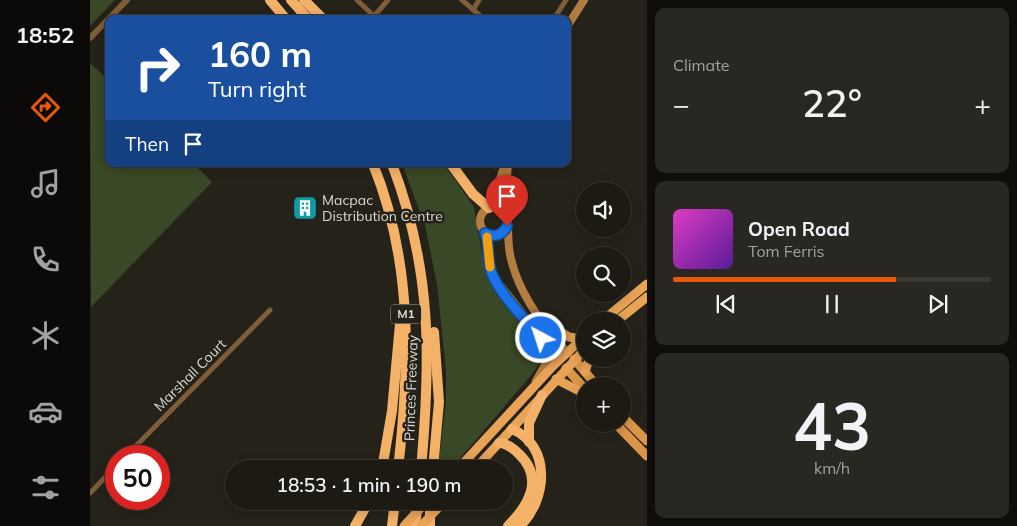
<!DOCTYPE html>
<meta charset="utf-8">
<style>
body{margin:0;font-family:Mulish,sans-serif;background:#292721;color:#f1f3f6;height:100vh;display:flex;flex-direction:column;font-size:19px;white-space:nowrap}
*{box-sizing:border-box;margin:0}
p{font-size:16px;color:#a0a1a0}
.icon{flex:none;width:28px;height:28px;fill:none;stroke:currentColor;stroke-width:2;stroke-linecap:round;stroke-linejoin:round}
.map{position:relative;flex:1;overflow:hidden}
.sheet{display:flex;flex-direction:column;gap:8px;padding:8px;background:#0f0e0a;width:370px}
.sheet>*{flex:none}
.banner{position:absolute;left:15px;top:15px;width:466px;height:152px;border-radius:10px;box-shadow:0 2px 12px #0003,0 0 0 1px #3a3833;background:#1a4fa0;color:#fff;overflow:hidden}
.controls{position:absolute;left:486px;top:182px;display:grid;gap:10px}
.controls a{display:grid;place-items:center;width:55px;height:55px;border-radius:50%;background:#1c1a13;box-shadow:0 2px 12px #0003,0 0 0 1px #3a3833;font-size:25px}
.speed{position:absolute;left:15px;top:445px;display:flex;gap:10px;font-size:25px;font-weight:700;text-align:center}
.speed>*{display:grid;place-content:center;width:65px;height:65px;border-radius:50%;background:#1c1a13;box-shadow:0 2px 12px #0003,0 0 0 1px #3a3833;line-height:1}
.speed .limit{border:8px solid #d22;background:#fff;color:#111}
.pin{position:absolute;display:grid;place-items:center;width:42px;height:42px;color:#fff;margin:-51px -21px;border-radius:50% 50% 50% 0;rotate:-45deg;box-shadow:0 0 5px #0007}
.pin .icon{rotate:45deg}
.me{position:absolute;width:55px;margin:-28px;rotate:320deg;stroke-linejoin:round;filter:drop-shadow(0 0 4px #0008)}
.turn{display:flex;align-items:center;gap:18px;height:105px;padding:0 20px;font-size:22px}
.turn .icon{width:65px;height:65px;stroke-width:2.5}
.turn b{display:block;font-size:35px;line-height:42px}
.then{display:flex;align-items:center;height:48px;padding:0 20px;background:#0003;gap:10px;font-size:19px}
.big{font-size:38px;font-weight:600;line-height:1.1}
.sheet .tile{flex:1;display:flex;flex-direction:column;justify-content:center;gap:8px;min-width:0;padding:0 18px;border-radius:10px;background:#292721}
.sheet .dial{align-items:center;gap:0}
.dial b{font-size:65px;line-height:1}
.song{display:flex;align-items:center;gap:15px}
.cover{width:60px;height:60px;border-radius:8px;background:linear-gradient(135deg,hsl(310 70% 55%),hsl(270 70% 35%))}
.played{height:5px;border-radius:2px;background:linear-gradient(90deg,#ea580c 70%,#3a3833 70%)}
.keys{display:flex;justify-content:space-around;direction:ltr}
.heat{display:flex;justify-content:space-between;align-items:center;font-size:28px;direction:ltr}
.trip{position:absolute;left:135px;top:460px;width:288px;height:50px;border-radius:25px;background:#1c1a13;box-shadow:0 2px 12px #0003,0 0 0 1px #3a3833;font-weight:600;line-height:50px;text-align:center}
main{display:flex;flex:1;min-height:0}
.dock{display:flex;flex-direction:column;width:90px;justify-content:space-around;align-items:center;background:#0b0a08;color:#a0a1a0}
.dock .icon{width:35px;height:35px}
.dock .current{color:#ea580c}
.dock b{font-size:22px;color:#f1f3f6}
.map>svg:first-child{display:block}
.green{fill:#394826}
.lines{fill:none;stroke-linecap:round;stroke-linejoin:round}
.minor{stroke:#7e5d39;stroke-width:5}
.tertiary{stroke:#7e5d39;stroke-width:6}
.secondary{stroke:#b37d41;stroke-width:8}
.primary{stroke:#db9546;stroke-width:9}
.trunk{stroke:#e8a357;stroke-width:9}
.motorway{stroke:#f4b168;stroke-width:10}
.trunk-bridge{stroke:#e8a357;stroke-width:9}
.route-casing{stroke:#114b97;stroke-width:12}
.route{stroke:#1a73e8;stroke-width:9}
.slow{stroke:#f59e0b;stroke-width:9}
.labels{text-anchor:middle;stroke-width:5;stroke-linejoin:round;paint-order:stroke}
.shield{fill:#252319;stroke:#a4a29b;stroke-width:1}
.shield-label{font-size:12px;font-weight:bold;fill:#dad9d3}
.poi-label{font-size:14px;fill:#dad9d3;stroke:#252319;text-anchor:start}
.street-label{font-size:14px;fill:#dad9d3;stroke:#252319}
</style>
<main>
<nav class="dock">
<b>18:52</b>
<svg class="icon current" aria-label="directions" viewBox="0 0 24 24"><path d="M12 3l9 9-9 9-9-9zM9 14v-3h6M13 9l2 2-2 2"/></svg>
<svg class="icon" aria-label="music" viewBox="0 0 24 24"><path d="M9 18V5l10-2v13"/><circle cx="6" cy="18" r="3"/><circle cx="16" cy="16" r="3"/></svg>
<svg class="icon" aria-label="phone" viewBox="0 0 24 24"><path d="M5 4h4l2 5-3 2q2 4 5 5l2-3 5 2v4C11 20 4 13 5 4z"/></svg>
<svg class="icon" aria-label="climate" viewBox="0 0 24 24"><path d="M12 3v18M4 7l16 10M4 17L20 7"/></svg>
<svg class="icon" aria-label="car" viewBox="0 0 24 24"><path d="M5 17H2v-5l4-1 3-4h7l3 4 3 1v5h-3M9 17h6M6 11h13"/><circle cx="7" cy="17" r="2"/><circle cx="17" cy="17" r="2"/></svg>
<svg class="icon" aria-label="filters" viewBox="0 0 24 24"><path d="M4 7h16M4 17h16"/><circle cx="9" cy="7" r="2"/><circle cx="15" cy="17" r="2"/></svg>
</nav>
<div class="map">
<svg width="557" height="526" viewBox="0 0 557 526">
<rect width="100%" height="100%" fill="#252319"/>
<g class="green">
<polygon points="0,0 25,0 0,26"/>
<polygon points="0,63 19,81 19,164 104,164 122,182 1,307"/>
<polygon points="312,164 354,164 384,207 395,269 402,282 455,350 453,358 443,373 361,469 348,469 356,402 356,371 347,284 335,225"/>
</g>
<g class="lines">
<g class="minor">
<polyline points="267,0 287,19"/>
<polyline points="372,0 394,19"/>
<polyline points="383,10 389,0"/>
<polyline points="284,16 298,0"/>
<polyline points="464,19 476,0"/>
<polyline points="405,164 405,166"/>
<polyline points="36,456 180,310"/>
<polyline points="0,493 26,466"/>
</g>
<polyline class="tertiary" points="0,38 37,0"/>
<g class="secondary">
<polyline points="478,25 494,0"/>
<circle cx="404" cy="221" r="14"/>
<polyline points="401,207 414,167"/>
<polyline points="414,211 418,164"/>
<path d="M418 224C418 236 418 248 421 259 429 294 453 326 477 352"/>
<path d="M395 233C401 247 397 261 402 275L469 360"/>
<polyline points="446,381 459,358 460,348"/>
</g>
<g class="primary">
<polyline points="484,359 507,386"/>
<polyline points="476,368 495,389"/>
<polyline points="532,416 557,441"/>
<polyline points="526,424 557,456"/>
</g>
<g class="trunk">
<polyline points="450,319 479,337 491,339"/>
<polyline points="512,321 557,284"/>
<polyline points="527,321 557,297"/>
<polyline points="495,372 499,359"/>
<polyline points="466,379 495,394"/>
<polyline points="368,469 463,366 495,336"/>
<polyline points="385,469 495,349"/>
<polyline points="346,510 355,501"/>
</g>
<g class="motorway">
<polyline points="180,0 196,19"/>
<polyline points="201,0 218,19"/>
<polyline points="214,0 233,19"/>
<path d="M283 164C323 262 320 366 308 469"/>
<path d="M302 164C342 268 341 359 331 469"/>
<polyline points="361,164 383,194 399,208"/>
<path d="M422 429C462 446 457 500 430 526"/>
<polyline points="439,442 439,423 452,395"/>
<path d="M409 443C417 443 423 448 429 454 455 479 438 506 418 526"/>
<polyline points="292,469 302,411 310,324"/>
<polyline points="343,469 349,402 344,332"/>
<polyline points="265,526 279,501"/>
<polyline points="302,526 305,501"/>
<polyline points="325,526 328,501"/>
<polyline points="340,526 340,501"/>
</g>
<g class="trunk-bridge">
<polyline points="314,526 337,501"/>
<polyline points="331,526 346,510"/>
</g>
</g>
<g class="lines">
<defs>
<path id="route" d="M417 226C413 235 404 238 395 233 400 246 397 259 401 271 408 293 436 320 451 338"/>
</defs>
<use href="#route" class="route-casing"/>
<use href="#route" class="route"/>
<polyline class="slow" points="397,237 400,267"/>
</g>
<defs>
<symbol id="building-square" viewBox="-11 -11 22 22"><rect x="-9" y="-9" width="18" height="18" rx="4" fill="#0f9aa8" stroke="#252319"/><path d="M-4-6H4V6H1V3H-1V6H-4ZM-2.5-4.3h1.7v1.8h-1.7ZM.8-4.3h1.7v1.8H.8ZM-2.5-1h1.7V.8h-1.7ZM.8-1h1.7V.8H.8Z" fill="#fff"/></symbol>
</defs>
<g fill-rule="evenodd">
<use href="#building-square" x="201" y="194" width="28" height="28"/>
</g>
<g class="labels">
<rect class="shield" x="301" y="304.5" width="30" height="19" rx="4"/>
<g class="shield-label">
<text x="316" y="318">M1</text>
</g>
<g class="poi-label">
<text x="232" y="205">Macpac<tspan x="232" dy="16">Distribution Centre</tspan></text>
</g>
<g class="street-label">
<text transform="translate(100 375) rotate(-45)" y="5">Marshall Court</text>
<text transform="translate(321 388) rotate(-88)" y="5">Princes Freeway</text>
</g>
</g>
</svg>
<div class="controls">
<a><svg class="icon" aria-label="sound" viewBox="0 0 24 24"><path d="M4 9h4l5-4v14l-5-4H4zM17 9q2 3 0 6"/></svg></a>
<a><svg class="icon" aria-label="search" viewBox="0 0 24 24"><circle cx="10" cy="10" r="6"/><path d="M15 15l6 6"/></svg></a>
<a><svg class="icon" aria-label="layers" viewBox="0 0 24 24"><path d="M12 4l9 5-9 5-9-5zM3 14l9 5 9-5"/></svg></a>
<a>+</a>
</div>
<div class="speed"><div class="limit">50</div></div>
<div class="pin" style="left:417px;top:226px;background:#d93025"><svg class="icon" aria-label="arrive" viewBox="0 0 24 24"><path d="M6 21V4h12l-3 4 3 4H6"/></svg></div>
<svg class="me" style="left:451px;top:338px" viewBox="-20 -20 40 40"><circle r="17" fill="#1a73e8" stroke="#fff" stroke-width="3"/><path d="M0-11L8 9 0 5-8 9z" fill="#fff"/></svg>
<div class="trip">18:53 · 1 min · 190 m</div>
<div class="banner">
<div class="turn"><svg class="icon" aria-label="right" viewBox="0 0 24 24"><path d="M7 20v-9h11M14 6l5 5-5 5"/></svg><div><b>160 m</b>Turn right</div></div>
<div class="then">Then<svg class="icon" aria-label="arrive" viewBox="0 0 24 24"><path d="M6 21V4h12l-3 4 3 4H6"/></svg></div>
</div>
</div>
<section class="sheet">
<div class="tile"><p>Climate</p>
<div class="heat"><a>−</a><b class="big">22°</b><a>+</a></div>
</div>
<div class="tile">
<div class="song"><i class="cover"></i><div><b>Open Road</b><p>Tom Ferris</p></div></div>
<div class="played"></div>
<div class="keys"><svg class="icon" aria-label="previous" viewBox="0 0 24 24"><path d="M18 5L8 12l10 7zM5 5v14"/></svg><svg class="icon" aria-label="pause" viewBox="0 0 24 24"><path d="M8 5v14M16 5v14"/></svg><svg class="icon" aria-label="next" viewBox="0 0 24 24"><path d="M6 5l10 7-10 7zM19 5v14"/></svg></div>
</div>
<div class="tile dial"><b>43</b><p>km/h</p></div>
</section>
</main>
